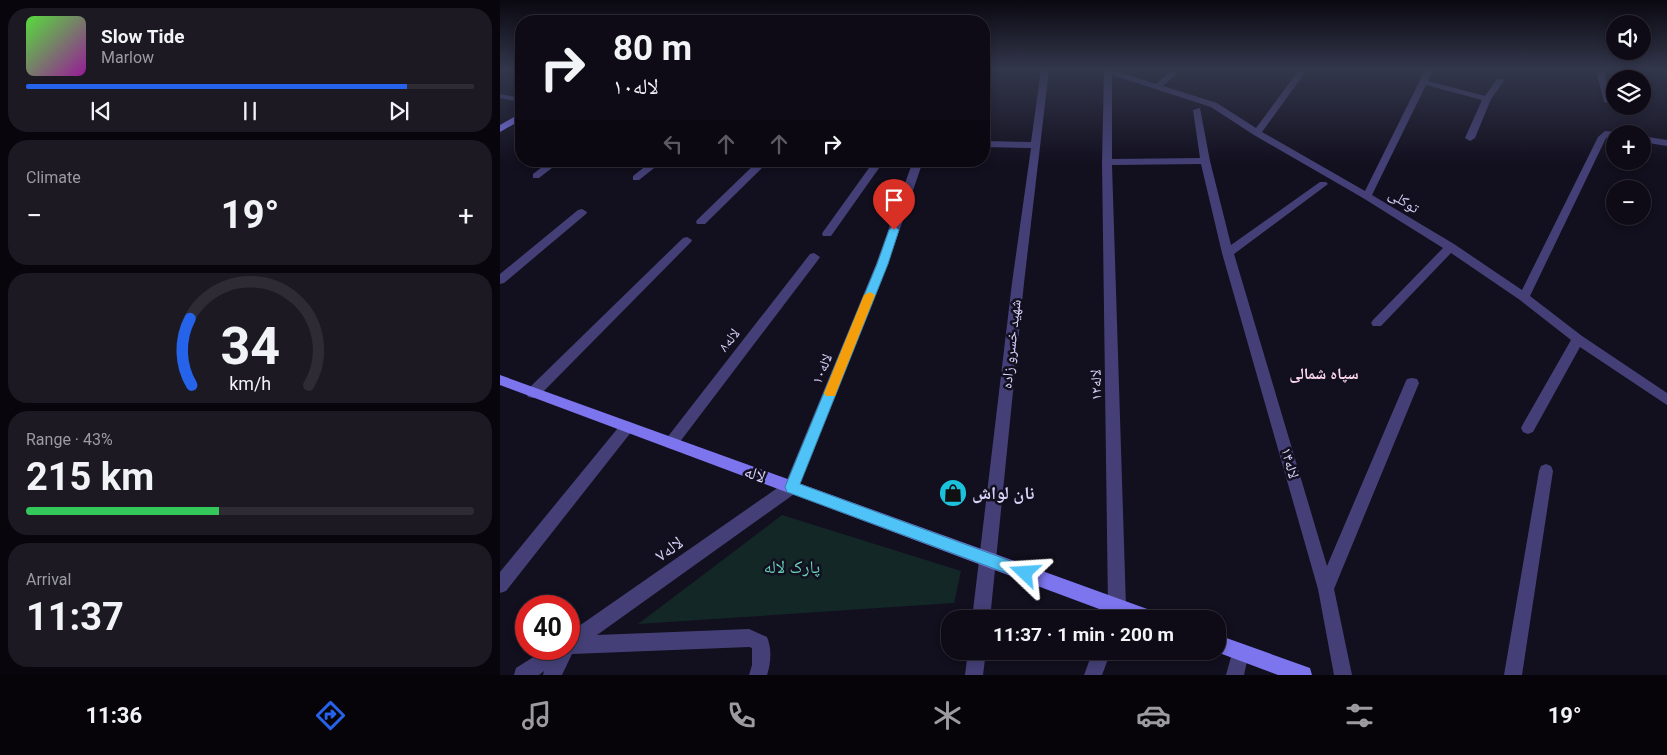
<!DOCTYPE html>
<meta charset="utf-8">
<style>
body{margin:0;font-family:Roboto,"Noto Naskh Arabic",sans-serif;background:#1c1923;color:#f1f3f6;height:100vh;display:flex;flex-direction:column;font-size:19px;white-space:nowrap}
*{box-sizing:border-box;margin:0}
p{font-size:16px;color:#9b9ba1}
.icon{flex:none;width:28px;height:28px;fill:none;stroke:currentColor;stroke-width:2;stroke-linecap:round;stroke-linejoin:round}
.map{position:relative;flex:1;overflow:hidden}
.drawer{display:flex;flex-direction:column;gap:8px;padding:8px;background:#08060c;width:500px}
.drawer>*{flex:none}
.hud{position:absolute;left:15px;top:15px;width:475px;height:152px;border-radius:20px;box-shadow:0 2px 8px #0003,0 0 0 1px #2e2b35;background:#0e0b16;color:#f1f3f6;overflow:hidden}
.controls{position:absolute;left:1106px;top:15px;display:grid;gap:10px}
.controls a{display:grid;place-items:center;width:45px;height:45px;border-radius:50%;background:#0e0b16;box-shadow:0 2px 8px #0003,0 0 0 1px #2e2b35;font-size:25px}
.speed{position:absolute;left:15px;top:595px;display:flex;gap:10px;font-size:25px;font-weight:700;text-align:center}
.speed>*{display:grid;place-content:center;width:65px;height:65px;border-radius:50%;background:#0e0b16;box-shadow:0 2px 8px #0003,0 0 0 1px #2e2b35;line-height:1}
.speed .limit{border:8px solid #d22;background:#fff;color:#111}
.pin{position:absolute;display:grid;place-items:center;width:42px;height:42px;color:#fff;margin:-51px -21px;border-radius:50% 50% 50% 0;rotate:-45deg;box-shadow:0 0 5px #0007}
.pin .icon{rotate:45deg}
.me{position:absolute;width:55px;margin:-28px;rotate:290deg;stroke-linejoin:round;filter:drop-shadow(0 0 4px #0008)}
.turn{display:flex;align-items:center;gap:18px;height:105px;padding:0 15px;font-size:22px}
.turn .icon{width:65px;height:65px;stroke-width:2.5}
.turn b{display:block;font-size:35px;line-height:42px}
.lanes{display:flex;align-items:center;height:48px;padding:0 15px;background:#0003;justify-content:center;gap:25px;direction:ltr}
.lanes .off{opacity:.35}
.big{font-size:38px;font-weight:700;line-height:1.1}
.drawer .card{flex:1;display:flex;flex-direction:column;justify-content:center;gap:8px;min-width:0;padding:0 18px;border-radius:20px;background:#1c1923}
.drawer .dial{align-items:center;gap:0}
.dial svg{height:130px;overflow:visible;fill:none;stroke:#2e2b35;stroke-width:7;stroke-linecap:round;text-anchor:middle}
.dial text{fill:#f1f3f6;stroke:none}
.song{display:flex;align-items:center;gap:15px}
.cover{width:60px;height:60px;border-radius:8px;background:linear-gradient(135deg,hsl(110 70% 55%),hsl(300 70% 35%))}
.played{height:5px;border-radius:2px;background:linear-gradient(90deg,#2563eb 85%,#2e2b35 85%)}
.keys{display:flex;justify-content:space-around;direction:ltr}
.heat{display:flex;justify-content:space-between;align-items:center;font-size:28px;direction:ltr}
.charge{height:8px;border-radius:4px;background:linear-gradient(90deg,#34c759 43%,#2e2b35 0)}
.trip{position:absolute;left:441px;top:610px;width:285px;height:50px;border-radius:20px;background:#0e0b16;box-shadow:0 2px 8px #0003,0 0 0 1px #2e2b35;font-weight:700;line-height:50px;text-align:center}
.menu{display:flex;height:80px;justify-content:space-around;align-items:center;background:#060409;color:#9b9ba1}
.menu .icon{width:35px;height:35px}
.menu .on{color:#2563eb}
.menu b{font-size:22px;color:#f1f3f6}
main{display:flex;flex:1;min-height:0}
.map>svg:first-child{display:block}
.green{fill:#132727}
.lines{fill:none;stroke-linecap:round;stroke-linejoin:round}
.street{fill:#444077;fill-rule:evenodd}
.secondary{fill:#7c75ee;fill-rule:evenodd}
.route{fill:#4fc3f7;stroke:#337fa1}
.slow{fill:#f59e0b}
.labels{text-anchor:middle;stroke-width:5;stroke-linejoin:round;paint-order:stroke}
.street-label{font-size:15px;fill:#d8d2f9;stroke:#120f1e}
.neighbourhood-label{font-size:16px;font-weight:bold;fill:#fad4ea;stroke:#120f1e}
.near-street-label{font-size:18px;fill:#d8d2f9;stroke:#120f1e}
.near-poi-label{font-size:18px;font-weight:bold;fill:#d8d2f9;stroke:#120f1e;text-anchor:start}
.near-park-label{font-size:18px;fill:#67d0ba;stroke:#120f1e}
</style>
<main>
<section class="drawer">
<div class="card">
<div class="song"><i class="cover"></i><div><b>Slow Tide</b><p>Marlow</p></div></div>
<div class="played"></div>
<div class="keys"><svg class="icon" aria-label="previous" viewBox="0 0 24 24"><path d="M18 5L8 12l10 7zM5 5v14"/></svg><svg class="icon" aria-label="pause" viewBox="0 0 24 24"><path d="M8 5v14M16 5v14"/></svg><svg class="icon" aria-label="next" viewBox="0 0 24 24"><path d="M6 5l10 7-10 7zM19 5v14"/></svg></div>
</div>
<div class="card"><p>Climate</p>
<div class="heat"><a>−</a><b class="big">19°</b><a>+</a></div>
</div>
<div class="card dial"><svg viewBox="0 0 100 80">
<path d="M14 69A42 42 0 1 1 86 69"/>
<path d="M14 69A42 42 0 0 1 13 28" stroke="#2563eb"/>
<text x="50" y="56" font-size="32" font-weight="700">34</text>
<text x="50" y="72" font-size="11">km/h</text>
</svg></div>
<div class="card"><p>Range · 43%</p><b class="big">215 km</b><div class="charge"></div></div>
<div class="card"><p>Arrival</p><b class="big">11:37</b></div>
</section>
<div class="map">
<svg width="1167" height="675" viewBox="0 0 1167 675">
<rect width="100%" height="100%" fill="#120f1e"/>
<polygon class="green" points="282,515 461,571 454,603 138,624"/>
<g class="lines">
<g class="street">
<polygon points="541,70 549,70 524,283 490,619 472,619 512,283 531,148 484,147 484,141 531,142"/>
<polygon points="600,70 613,70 656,84 672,70 681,70 663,86 717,103 756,128 799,70 807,70 762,132 865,191 925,70 933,70 928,81 985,96 997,79 1003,79 1004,81 991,99 975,138 970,141 965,138 982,100 926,85 872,195 954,244 1022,290 1098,137 1105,131 1118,132 1119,134 1115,134 1115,137 1106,138 1030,296 1082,336 1167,393 1167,405 1080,347 1033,432 1028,434 1023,432 1021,428 1023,424 1071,340 1020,300 951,253 881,326 873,326 871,323 873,320 943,248 863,198 754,135 711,107 612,75 612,159 700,158 693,110 700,108 710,161 731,245 820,182 826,182 828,184 734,254 827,566 905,383 907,379 912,378 917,379 919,383 834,589 852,675 834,675 818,589 722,253 701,164 612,165 626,607 622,619 604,619 608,607 602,162 604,73"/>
<polygon points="1096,70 1104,70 1112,102 1111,104 1104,102"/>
<polygon points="0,94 21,98 21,102 0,98"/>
<polygon points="1142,136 1167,140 1167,146 1142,142"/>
<polygon points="50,161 61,161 39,178 33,178 33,174"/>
<polygon points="152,161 163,161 139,180 133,180 133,176"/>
<polygon points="258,161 269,161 205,224 197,224 196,222 197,220"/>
<polygon points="374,161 384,161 331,236 323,236 322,234 323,232"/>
<path d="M413 161H423L388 264 297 492 97 635 249 629 267 637C272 649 271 663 267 675H249L252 665V648L249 647 72 654 62 675H43L44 671 39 675H14L16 668 46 649H69V633L286 482 376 264Z"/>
<polygon points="82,209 87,212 86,214 4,283 0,284 0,274 78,210"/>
<polygon points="187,237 192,240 191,242 38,397 33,398 28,397 26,393 28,389 183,238"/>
<polygon points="314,253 320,257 318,260 176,447 171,449 166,447 164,443 166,439 310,254"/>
<polygon points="127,421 132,423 134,427 132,431 6,591 0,593 0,572 122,423"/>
<polygon points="1046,464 1051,466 1053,471 1022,675 1004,675 1039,471 1041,466"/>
<polygon points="740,643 746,646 749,652 744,675 726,675 734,646"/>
<polygon points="468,651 486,651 483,675 465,675"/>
<polygon points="593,651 611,651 602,675 584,675"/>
</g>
<g class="secondary">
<polygon points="21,113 21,120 0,132 0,125"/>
<polygon points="0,375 650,610 656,613 659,619 626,619 0,385"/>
<polygon points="718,635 810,668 812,675 778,675 714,651 718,651"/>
</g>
</g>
<linearGradient id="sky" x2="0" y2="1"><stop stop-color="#0a0810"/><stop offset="0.42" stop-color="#33374c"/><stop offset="1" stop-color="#33374c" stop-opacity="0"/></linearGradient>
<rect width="1167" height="165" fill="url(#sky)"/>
<polygon class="route" points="394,226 399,230 388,264 300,484 530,568 532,573 530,578 525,580 287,492 285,487 377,264 389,230"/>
<polygon class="slow" points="370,292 375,295 336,393 335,396 326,396 324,393 364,295"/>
<defs>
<symbol id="shop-disc" viewBox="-11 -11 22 22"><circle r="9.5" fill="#1cc1db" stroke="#120f1e"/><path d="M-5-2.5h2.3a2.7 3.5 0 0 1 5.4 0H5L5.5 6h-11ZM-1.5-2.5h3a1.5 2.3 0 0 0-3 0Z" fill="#111"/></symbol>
</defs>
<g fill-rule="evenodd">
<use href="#shop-disc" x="437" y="477" width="32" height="32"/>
</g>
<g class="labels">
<g class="street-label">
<text transform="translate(904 201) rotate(32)" y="5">توکلی</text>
<text transform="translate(229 340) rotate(-52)" y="5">لاله۸</text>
<text transform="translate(511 344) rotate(-84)" y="5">شهید خسرو زاده</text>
<text transform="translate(322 369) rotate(-68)" y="5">لاله۱۰</text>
<text transform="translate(596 385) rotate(-91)" y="5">لاله۱۲</text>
<text transform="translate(790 463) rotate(74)" y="5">لاله۱۴</text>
</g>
<g class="neighbourhood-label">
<text x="824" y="379">سپاه شمالی</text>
</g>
<g class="near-street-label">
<text transform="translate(255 474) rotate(20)" y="6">لاله</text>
<text transform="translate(169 549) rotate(-35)" y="6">لاله۷</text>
</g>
<g class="near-poi-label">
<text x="472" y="499">نان لواش</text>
</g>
<g class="near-park-label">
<text x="292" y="573">پارک لاله</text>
</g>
</g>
</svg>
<div class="controls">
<a><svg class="icon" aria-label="sound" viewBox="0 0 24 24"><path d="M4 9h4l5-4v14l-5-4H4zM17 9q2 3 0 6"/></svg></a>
<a><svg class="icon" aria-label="layers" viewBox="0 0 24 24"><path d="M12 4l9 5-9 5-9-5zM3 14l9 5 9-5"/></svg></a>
<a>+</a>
<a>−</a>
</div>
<div class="speed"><div class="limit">40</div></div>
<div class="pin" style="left:394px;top:230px;background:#d93025"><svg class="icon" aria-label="arrive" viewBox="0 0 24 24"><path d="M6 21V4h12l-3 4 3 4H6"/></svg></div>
<svg class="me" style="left:525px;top:573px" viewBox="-20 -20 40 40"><path d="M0-17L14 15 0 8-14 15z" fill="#4fc3f7" stroke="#fff" stroke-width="4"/></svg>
<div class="trip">11:37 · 1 min · 200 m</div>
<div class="hud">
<div class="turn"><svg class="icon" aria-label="right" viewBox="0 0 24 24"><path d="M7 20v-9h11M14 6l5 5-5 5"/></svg><div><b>80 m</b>لاله۱۰</div></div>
<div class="lanes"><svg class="icon off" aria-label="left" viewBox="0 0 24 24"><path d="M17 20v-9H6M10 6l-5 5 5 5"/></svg><svg class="icon off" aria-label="ahead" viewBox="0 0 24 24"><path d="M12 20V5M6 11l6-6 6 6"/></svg><svg class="icon off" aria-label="ahead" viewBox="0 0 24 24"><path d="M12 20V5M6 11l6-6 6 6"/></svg><svg class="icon" aria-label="right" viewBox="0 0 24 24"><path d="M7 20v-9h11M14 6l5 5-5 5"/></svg></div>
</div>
</div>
</main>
<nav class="menu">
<b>11:36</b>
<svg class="icon on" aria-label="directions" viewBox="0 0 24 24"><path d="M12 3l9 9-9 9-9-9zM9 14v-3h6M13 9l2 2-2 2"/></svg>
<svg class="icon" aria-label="music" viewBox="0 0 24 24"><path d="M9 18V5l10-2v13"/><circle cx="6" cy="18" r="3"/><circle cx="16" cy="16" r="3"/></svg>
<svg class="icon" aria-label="phone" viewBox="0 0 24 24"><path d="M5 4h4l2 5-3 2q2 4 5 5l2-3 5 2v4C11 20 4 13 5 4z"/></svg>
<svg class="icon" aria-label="climate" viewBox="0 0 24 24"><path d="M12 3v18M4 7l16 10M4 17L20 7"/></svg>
<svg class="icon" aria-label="car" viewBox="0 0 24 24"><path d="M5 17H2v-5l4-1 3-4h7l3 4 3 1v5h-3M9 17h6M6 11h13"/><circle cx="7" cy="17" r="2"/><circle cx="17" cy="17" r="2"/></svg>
<svg class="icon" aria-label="filters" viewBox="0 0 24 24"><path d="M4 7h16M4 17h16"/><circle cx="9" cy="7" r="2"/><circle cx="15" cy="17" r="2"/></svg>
<b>19°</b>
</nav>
